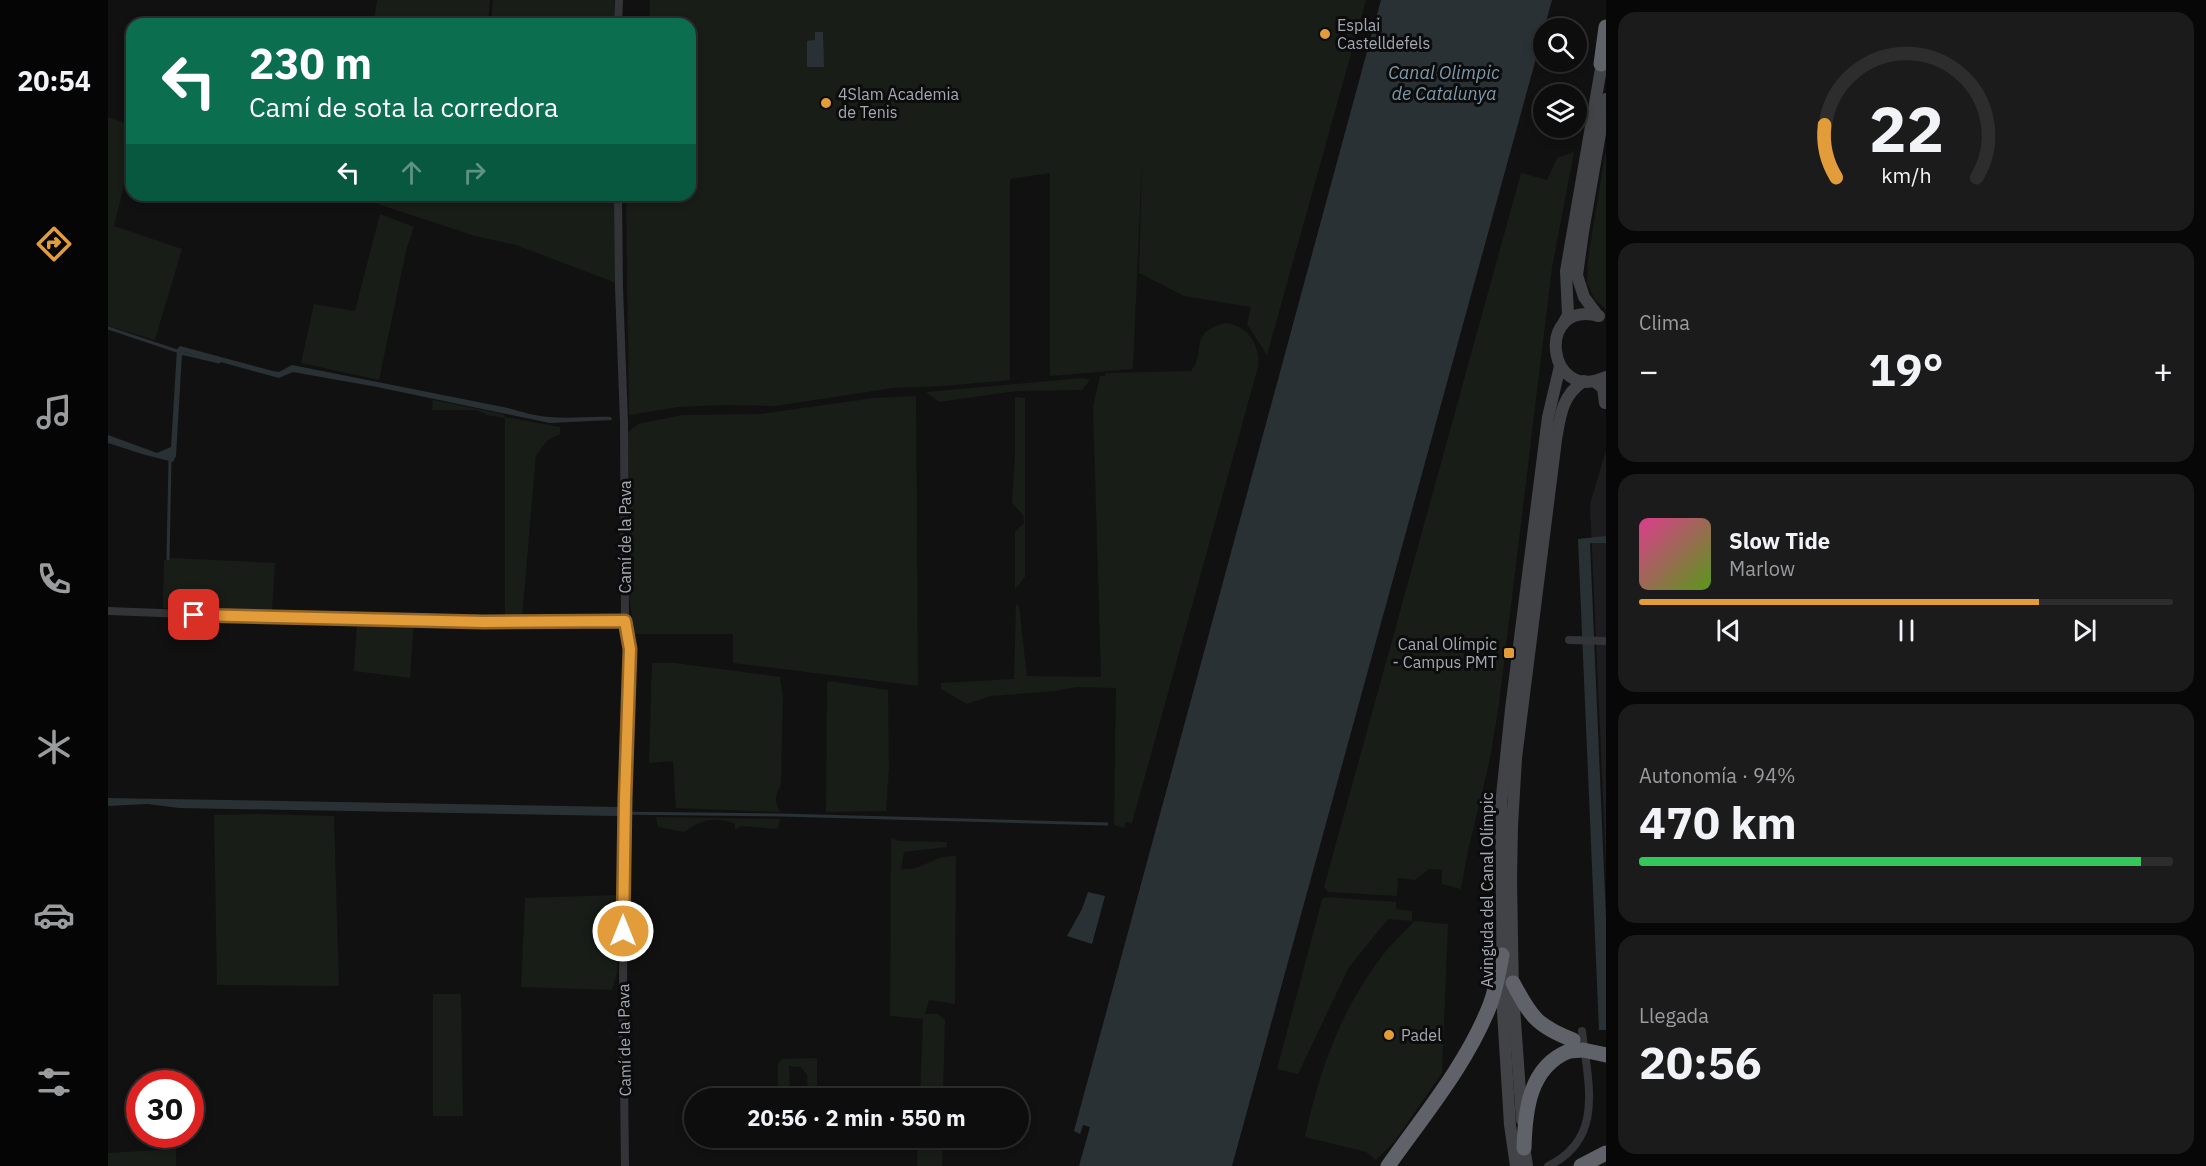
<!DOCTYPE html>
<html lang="es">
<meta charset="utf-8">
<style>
body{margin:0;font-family:"IBM Plex Sans",sans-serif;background:#1b1b1c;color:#f1f3f6;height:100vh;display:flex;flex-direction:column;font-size:22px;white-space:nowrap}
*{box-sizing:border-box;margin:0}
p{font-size:20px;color:#9a9c9e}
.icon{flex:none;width:33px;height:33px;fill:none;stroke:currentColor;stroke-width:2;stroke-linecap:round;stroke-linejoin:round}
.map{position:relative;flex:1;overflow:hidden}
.details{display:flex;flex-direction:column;gap:12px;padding:12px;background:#070708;width:600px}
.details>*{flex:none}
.hud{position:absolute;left:18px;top:18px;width:570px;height:183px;border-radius:18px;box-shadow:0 3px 9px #0003,0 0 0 2px #2d2d2e;background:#0b6e4f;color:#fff;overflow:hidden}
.fabs{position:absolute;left:1425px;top:18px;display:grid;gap:12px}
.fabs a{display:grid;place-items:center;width:54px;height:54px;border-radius:50%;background:#0d0d0e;box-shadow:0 3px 9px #0003,0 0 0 2px #2d2d2e;font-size:30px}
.speed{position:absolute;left:18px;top:1070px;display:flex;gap:12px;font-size:30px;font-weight:700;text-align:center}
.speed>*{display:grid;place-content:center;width:78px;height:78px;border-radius:50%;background:#0d0d0e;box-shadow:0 3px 9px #0003,0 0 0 2px #2d2d2e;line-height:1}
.speed .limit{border:9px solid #d22;background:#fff;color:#111}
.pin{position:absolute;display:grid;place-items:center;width:51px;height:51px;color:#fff;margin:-26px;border-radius:12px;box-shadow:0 3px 9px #0006}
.me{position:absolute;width:66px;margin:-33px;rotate:0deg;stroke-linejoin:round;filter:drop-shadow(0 0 4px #0008)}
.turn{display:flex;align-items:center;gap:21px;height:126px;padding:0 24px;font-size:27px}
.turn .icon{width:78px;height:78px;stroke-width:2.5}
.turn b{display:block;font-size:42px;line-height:51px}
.lanes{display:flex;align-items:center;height:57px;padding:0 24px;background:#0003;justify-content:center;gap:30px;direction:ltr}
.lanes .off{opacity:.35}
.big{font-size:45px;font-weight:700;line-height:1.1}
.details .card{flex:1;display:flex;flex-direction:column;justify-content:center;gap:9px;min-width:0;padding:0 21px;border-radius:18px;background:#1b1b1c}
.details .dial{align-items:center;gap:0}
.dial svg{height:156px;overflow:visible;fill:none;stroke:#2d2d2e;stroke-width:7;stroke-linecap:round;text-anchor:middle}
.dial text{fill:#f1f3f6;stroke:none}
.song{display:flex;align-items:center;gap:18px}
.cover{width:72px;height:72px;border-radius:9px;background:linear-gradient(135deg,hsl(330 70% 55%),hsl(90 70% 35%))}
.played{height:6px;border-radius:3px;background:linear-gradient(90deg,#e29c3a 75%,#2d2d2e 75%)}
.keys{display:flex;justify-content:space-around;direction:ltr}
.heat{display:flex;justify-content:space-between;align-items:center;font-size:33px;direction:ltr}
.charge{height:9px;border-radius:4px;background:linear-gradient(90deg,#34c759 94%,#2d2d2e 0)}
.trip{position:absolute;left:576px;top:1088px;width:345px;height:60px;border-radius:30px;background:#0d0d0e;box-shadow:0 3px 9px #0003,0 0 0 2px #2d2d2e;font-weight:700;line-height:60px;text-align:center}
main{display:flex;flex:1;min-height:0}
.menu{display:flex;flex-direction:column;width:108px;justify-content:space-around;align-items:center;background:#050506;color:#9a9c9e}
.menu .icon{width:42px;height:42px}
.menu .current{color:#e29c3a}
.menu b{font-size:27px;color:#f1f3f6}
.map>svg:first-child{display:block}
.built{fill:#1d1d1f}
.green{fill:#181d18}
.water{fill:#293135}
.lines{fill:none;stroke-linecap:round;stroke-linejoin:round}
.stream{stroke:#293135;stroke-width:3}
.street{stroke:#333437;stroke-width:8}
.secondary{stroke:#414347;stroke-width:12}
.highway{stroke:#5f6268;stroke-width:15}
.highway-bridge{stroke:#5f6268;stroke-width:15}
.route-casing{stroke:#936526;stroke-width:15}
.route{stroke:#e29c3a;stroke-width:10}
.poi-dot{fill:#e29c3a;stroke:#0c0c0d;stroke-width:2}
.labels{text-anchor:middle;stroke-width:6;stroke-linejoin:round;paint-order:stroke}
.poi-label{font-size:16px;fill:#a4a9b2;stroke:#0c0c0d;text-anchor:start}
.street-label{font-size:16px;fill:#a4a9b2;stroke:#0c0c0d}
.water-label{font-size:18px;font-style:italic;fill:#7d99ab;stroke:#0c0c0d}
</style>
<main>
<nav class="menu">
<b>20:54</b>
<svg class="icon current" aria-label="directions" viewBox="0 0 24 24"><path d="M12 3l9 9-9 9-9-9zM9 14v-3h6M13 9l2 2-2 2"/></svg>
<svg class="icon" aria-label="music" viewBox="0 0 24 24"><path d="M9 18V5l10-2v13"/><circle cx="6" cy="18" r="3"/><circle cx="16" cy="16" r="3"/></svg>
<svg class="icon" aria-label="phone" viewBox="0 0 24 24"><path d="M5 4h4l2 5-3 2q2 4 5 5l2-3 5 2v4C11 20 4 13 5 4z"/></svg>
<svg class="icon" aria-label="climate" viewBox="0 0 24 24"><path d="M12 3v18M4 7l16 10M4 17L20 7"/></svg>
<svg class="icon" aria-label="car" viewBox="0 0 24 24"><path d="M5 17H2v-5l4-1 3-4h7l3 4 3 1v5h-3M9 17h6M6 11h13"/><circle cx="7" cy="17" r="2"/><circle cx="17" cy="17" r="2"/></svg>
<svg class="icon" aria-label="filters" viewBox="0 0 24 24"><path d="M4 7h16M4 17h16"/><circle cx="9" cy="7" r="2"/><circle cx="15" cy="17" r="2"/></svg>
</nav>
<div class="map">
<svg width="1498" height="1166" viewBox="0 0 1498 1166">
<rect width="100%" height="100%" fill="#111112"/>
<polygon class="built" points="1498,451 1498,868 1482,504"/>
<g class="green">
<polygon points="269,0 382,0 380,24 273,24 266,21"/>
<polygon points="385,0 506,0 506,24 404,24 383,20"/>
<polygon points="542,0 1258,0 1159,355 1139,324 1143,307 1076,296 1031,273 1034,161 1025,369 942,376 942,173 902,179 902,380 837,386 785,388 667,406 614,405 570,407 521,415 518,195 582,195 582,24 542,24"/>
<polygon points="0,117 24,126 24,152 6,226 74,249 47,340 0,326"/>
<polygon points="1498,148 1498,309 1487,300 1479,283 1480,258"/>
<polygon points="1466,152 1444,268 1391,704 1382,759 1359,855 1353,889 1334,884 1334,870 1321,869 1307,880 1290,878 1289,896 1220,892 1216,887 1413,173 1439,180 1449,158"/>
<polygon points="271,195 508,195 508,283 408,245 367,236 270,204"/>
<polygon points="272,214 306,227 299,247 271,380 193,363 206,304 247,311"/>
<path d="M1117 323C1140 325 1153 346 1150 367L1024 823 1018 822 1016 828 1006 825 1008 688 968 687 948 691 883 696 859 704 833 689V683L906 679 908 604 911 606 919 676 993 677 985 407 992 376H997V373L1083 371C1100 351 1078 334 1117 323Z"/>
<polygon points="975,378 982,380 974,390 908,391 831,402 818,392"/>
<polygon points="808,396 810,686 625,663 625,634 526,634 521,593 519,433 530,424 574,415 652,414 766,398"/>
<polygon points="907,397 917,398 917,577 907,589 907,532 916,523 915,515 904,503 907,456"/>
<polygon points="325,400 395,414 397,417 452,427 452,434 440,440 428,455 414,618 397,618 397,418 379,415 368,410 324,410"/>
<polygon points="65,558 167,563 164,611 55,608 56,560"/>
<polygon points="249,623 306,624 302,678 246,671"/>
<path d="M544 663H567L672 677 675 697 673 785C667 796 666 800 672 812L568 808 565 761 541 763Z"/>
<polygon points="721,681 780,690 781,769 778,811 718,812 719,683"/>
<polygon points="150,814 226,816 231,986 109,985 106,815"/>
<path d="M548 817 672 819 670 829 633 826 627 830V824C607 816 593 820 576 832L550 827Z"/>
<path d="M783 838 791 841 839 842V847L796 852 793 869C816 871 824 855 848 856L847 1004 821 1000 817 1014H830L837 1020 835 1098H812L815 1019 782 1016Z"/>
<polygon points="509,895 509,973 504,990 413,987 417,898"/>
<polygon points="1217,897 1288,902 1288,909 1304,911 1304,921 1280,919 1241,967 1190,1074 1169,1069 1214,900"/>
<path d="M1306 921 1340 924 1334 1073 1286 1142 1268 1160 1258 1152 1197 1137C1211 1071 1233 1009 1275 955 1284 943 1296 933 1306 921Z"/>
<polygon points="325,994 353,994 355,1116 325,1116"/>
<polygon points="709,1058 709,1098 700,1098 699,1075 693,1067 681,1066 682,1098 670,1098 670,1064 674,1059"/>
<polygon points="810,1137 835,1137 834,1166 809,1166"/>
<polygon points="68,1149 68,1166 0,1166 0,1153"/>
</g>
<g class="water">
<polygon points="1273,0 1444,0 1124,1166 971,1166 982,1127 975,1125 972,1134 966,1131"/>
<polygon points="707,32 715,32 716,67 699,67 699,41 707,40"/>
<path d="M72 346 165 371 171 372 184 365 400 408C414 412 427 416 442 417 462 419 483 416 503 417L504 420 442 423 269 387 185 372 171 378 76 352 74 354 68 456 65 462 34 454 0 443V435L49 453 63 447 69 349Z"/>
<polygon points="1498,536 1498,543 1482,543 1498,918 1498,1030 1491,1030 1470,539"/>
<polygon points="0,798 510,807 510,816 71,808 39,804 0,806"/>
<polygon points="980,892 997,896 984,944 959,936 974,909"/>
</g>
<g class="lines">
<g class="stream">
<polyline points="0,328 72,352"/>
<polyline points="73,355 73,353 111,362"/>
<polyline points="60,559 62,460"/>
<polyline points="506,813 673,815 999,824"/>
</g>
<g class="street">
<polyline points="510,24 511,0"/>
<polyline points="510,195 511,287 516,423 517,621 522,649 516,822 515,994 517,1166"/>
<path d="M0 611C172 618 345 622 517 621"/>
<polyline points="1461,640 1498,641"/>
<path d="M1440 1166C1497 1139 1480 1083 1474 1031"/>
</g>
<g class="secondary">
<polyline points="1490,316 1476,297 1469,275 1475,232 1498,99"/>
<path d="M1491 316C1427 299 1438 405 1498 377"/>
<polyline points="1455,324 1460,315 1458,271 1495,57"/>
<polyline points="1486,381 1495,388 1497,403"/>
<path d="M1414 1120 1405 993 1403 880 1404 826 1408 758 1448 440C1452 416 1454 395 1476 381"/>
<polyline points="1415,1140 1419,1166"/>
<polyline points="1408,1166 1402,1125 1395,1012 1393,805 1403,709 1440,417 1452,366"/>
</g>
<g class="highway">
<polyline points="1493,64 1498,27"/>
<path d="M1405 983C1423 1017 1429 1026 1465 1040"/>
<path d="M1416 1148C1417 1111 1421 1067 1461 1051"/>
<path d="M1280 1166C1316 1115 1359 1064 1382 1005 1388 989 1391 972 1394 955"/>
<polyline points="1473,1166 1498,1153"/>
</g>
<polyline class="highway-bridge" points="1461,1051 1475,1050 1498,1055"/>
</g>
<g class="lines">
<defs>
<polyline id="route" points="86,615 376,622 517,621 522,649 517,798 515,931"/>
</defs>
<use href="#route" class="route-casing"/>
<use href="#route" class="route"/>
</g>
<g class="poi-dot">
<circle cx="1217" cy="34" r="6"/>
<circle cx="718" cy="103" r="6"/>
<rect x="1395" y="647" width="12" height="12" rx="3"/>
<circle cx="1281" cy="1035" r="6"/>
</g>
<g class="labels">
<g class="poi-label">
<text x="1229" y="31">Esplai<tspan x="1229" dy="18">Castelldefels</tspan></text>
<text x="730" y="100">4Slam Academia<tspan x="730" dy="18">de Tenis</tspan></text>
<text x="1389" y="650" text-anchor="end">Canal Olímpic<tspan x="1389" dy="18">- Campus PMT</tspan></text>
<text x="1293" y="1041">Padel</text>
</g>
<g class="street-label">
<text transform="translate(517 537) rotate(-90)" y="6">Camí de la Pava</text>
<text transform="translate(1379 890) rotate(-90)" y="6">Avinguda del Canal Olímpic</text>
<text transform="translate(516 1040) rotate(-91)" y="6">Camí de la Pava</text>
</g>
<g class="water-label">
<text x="1336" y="79">Canal Olimpic<tspan x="1336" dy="21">de Catalunya</tspan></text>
</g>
</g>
</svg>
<div class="fabs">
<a><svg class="icon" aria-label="search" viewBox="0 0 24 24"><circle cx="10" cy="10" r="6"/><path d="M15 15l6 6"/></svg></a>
<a><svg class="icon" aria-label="layers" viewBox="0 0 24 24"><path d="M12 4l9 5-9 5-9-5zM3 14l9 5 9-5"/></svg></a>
</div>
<div class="speed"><div class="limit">30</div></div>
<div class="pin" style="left:86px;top:615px;background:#d93025"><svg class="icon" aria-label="arrive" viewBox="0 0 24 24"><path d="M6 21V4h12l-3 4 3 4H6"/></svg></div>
<svg class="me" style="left:515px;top:931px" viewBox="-20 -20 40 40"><circle r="17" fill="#e29c3a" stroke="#fff" stroke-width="3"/><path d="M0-11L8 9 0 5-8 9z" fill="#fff"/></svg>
<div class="trip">20:56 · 2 min · 550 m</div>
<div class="hud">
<div class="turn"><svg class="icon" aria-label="left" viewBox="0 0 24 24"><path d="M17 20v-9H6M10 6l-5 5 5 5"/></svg><div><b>230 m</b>Camí de sota la corredora</div></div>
<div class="lanes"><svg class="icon" aria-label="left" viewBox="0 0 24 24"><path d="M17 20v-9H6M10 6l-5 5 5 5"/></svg><svg class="icon off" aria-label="ahead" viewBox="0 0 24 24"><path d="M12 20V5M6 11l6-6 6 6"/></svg><svg class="icon off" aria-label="right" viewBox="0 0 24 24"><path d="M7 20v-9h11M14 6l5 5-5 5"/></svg></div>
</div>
</div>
<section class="details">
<div class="card dial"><svg viewBox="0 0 100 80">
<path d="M14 69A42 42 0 1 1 86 69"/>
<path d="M14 69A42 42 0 0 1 8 42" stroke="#e29c3a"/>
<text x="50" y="56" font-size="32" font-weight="700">22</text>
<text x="50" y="72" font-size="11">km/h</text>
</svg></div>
<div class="card"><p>Clima</p>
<div class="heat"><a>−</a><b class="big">19°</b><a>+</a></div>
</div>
<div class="card">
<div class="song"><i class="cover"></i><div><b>Slow Tide</b><p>Marlow</p></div></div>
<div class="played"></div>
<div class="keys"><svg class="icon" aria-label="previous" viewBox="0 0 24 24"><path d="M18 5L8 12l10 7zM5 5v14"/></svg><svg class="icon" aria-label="pause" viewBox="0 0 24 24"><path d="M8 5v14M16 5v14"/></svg><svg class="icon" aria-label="next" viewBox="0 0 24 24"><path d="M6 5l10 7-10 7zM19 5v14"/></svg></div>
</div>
<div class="card"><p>Autonomía · 94%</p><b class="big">470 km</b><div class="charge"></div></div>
<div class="card"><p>Llegada</p><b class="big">20:56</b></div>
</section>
</main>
